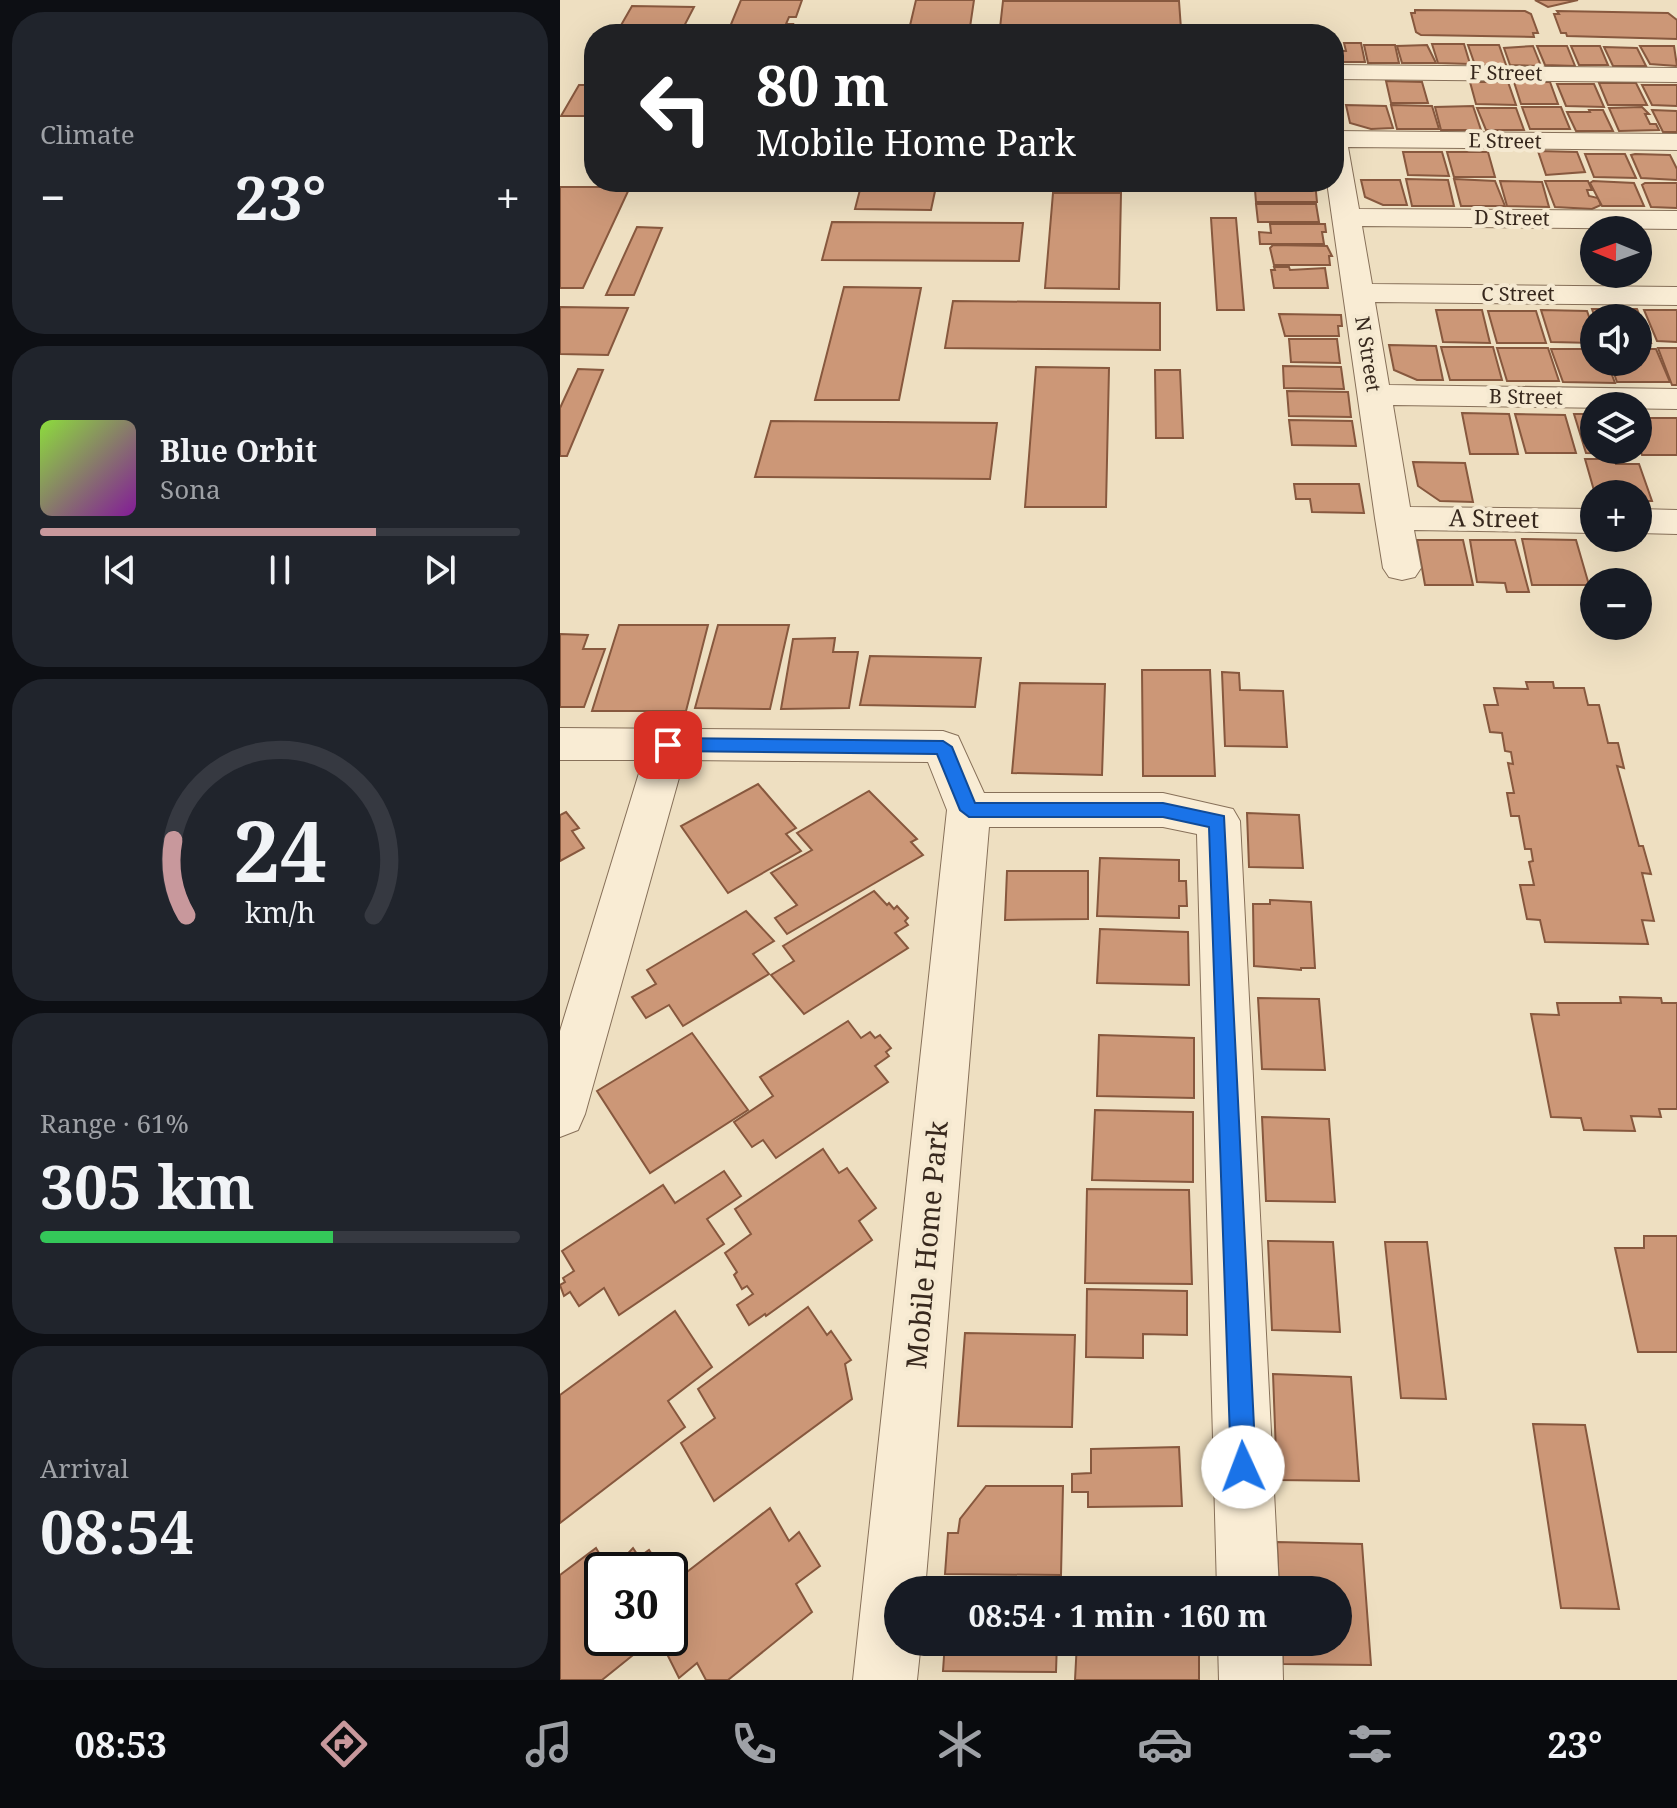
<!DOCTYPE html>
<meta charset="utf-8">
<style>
body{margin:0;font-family:"Noto Serif",serif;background:#20242c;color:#f1f3f6;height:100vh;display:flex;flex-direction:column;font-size:30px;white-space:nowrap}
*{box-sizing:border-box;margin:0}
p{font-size:26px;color:#9ea1a6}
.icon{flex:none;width:44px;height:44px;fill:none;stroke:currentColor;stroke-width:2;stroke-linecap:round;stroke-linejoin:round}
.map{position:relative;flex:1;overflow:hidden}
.details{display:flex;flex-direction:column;gap:12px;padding:12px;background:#0d0f14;width:560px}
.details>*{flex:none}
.guide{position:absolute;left:24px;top:24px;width:760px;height:168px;border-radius:32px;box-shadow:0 8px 32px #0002;background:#202124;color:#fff;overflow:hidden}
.needle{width:52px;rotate:271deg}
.tools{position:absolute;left:1020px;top:216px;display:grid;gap:16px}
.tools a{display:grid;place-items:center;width:72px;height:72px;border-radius:50%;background:#171b24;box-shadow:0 8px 32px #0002;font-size:40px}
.speed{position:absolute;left:24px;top:1552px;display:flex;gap:16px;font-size:40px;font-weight:700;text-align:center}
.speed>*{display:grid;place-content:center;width:104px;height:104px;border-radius:50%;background:#171b24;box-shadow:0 8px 32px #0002;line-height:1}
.speed .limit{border:4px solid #111;border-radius:12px;background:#fff;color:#111}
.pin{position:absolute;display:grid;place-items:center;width:68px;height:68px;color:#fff;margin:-34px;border-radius:16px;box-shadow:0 4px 12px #0006}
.me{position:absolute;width:88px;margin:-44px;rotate:358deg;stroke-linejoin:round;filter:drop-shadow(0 0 6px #0008)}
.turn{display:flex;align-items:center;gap:28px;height:168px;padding:0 40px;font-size:36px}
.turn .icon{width:104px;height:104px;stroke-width:2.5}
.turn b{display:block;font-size:56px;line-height:68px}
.big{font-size:60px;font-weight:700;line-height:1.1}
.details .tile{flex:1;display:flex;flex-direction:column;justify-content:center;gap:12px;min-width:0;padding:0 28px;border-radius:32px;background:#20242c}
.details .dial{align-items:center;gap:0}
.dial svg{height:208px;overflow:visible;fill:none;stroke:#363941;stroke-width:7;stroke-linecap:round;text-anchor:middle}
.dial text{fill:#f1f3f6;stroke:none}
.song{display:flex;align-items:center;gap:24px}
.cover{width:96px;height:96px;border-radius:12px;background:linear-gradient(135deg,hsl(90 70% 55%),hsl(290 70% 35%))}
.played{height:8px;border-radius:4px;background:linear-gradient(90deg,#c8989c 70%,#363941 70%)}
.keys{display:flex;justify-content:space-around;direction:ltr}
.heat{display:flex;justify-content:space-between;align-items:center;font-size:44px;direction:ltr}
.charge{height:12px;border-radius:6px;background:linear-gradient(90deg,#34c759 61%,#363941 0)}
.trip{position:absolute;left:324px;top:1576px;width:468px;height:80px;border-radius:40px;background:#171b24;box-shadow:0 8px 32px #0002;font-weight:700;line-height:80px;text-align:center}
.tab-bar{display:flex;height:128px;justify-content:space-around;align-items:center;background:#090b0e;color:#9ea1a6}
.tab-bar .icon{width:56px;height:56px}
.tab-bar .on{color:#c8989c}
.tab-bar b{font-size:36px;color:#f1f3f6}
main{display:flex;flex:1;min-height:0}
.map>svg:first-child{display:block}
.building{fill:#cc9777;stroke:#87583e;stroke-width:2}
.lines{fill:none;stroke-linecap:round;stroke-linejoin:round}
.minor-casing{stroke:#877059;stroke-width:2}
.minor{fill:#f9ecd4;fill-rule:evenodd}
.route{fill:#1a73e8;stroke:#114b97;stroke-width:2}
.labels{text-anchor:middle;stroke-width:8;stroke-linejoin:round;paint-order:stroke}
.far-street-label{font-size:20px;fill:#37281d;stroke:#f5e9d1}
.street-label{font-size:24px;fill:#37281d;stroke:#f5e9d1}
.near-street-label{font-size:28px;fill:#37281d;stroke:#f5e9d1}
</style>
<main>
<section class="details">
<div class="tile"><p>Climate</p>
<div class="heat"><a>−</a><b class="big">23°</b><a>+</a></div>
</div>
<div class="tile">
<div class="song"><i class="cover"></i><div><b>Blue Orbit</b><p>Sona</p></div></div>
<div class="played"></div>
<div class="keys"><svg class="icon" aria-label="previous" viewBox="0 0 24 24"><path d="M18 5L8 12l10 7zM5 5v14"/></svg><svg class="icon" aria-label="pause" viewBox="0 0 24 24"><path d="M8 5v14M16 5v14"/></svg><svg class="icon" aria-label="next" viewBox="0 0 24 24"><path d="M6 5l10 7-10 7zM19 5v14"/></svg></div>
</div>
<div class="tile dial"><svg viewBox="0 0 100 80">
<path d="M14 69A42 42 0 1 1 86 69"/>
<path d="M14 69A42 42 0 0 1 9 40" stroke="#c8989c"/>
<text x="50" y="56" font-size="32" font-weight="700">24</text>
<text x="50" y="72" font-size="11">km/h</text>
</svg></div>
<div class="tile"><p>Range · 61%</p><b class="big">305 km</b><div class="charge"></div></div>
<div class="tile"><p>Arrival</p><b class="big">08:54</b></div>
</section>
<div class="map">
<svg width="1117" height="1680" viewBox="0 0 1117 1680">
<rect width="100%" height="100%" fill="#eedfc1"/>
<g class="building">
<polygon points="181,0 242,0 236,17 229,17 226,24 233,24 229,34 167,34"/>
<polygon points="356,0 414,0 409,34 348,34"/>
<polygon points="975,0 1018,0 988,7"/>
<polygon points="443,1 619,1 621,29 440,28"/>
<polygon points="72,6 134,7 120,34 56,34"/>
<polygon points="855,10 965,11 971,14 978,33 973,33 974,37 861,35 856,32 851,13 855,13"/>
<polygon points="997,11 1108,13 1117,20 1117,39 1007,36 1006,33 1001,33 994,14 999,14"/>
<polygon points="784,43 801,43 805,62 774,62 774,51 786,51"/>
<polygon points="872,44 904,44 910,64 878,63"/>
<polygon points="804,45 835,45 839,63 808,63"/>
<polygon points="867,45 876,63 842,63 837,46"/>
<polygon points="908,45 939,45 946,65 915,65"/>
<polygon points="973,46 981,66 950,65 944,48"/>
<polygon points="977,46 1007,46 1015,66 985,65"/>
<polygon points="1011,46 1040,46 1048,65 1019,65"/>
<polygon points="1080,46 1114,46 1117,66 1090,64"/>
<polygon points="1044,47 1077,48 1086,66 1053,66"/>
<polygon points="826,81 862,82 868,103 831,103"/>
<polygon points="910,82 948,82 956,105 916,104"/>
<polygon points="954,82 990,82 998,104 961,104"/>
<polygon points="1039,83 1076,83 1087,105 1048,105"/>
<polygon points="997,84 1034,84 1044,107 1006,106"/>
<polygon points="19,85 34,85 34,116 1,116"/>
<polygon points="1082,85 1117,85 1117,106 1092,105"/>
<polygon points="786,105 826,106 833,128 811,129 790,123"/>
<polygon points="831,105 872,106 879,129 837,129"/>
<polygon points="913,106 921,130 881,130 875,107"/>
<polygon points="962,107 1001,107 1010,129 970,129"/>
<polygon points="1082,107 1089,114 1085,114 1090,124 1096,124 1099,130 1059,131 1049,108"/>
<polygon points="917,108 956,108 964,130 926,130"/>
<polygon points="1029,110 1043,110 1053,131 1016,131 1007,112 1030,112"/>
<polygon points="1092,110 1117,111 1117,132 1103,132"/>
<polygon points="978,151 1017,152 1025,172 986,175"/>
<polygon points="843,152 882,152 889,176 848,175"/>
<polygon points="887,152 928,152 935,177 894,177"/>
<polygon points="1025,154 1065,154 1076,178 1034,177"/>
<polygon points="1075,154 1110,155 1117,169 1117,180 1081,178 1071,155"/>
<polygon points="846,179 888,180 894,206 852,206"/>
<polygon points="894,179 935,181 945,206 901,206"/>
<polygon points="801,180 840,180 847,205 823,205 805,197"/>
<polygon points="940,181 982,182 989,207 947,206"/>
<polygon points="985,181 1028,181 1032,190 1027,190 1029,196 1038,198 1041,205 1032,209 995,207"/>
<polygon points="1033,181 1074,183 1084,206 1042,206 1030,183"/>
<polygon points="302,182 377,182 371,210 295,209"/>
<polygon points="706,182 755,182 757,202 696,202 695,190 706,190"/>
<polygon points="1085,183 1117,183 1117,208 1091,207 1082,185"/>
<polygon points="0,187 70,187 23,288 0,288"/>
<polygon points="493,193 561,193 559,289 485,288"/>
<polygon points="696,204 756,204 759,222 698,222"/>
<polygon points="651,218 676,218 684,310 657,310"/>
<polygon points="272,222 463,223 459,261 262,260"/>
<polygon points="710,224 765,224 766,232 762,232 764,244 700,244 699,232 711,233"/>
<polygon points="77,227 102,228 74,295 46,295"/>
<polygon points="713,245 767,246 772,256 769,256 770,265 714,265 710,248"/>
<polygon points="714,267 729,267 730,270 765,268 768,288 714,288 711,270 715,270"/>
<polygon points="284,287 361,288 339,400 255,400"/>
<polygon points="393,301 600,303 600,350 385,348"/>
<polygon points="0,307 68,308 48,355 0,354"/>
<polygon points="1032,309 1077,309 1091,343 1078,342 1078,318 1035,318"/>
<polygon points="876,310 922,310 930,343 883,342"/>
<polygon points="981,310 1027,311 1034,331 1034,343 991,342"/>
<polygon points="1084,310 1117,310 1117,342 1097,341"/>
<polygon points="928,311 976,311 986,343 937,343"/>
<polygon points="719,314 781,315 782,326 778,326 779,336 725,336"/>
<polygon points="729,339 777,339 780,363 731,362"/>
<polygon points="829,345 876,346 883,380 857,380 834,370"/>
<polygon points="881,347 933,347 942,380 890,380"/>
<polygon points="937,348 988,348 999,381 947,381"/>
<polygon points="1098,348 1117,348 1117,385 1112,385"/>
<polygon points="991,349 1034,349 1034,362 1047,362 1055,383 1003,382"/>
<polygon points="1078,349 1096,349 1110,382 1057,382 1050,362 1078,362"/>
<polygon points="723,366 781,367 784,389 724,388"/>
<polygon points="476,367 549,368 546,507 465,507"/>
<polygon points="18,369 43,370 7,456 0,456 0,408"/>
<polygon points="595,370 620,370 623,438 596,438"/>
<polygon points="727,391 788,392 791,417 729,416"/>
<polygon points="902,413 949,414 958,454 910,454"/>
<polygon points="955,414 1005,415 1016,453 966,453"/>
<polygon points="1014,414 1034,414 1034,450 1073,450 1075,454 1026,453"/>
<polygon points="1078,418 1117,418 1117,455 1082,455 1078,444"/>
<polygon points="729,420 792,421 796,446 732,445"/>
<polygon points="211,421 437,423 430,479 195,477"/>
<polygon points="1025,459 1055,459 1056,464 1079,464 1092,501 1078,501 1078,494 1035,494"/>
<polygon points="853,462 905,463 913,502 880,501 858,486"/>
<polygon points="734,484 799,484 804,513 752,512 750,499 736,499"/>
<polygon points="962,539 1016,540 1029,585 972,585"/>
<polygon points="857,540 903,540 913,585 865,585"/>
<polygon points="910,540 955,540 969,592 947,592 945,583 917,582"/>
<polygon points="59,625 148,625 126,711 32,711"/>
<polygon points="158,625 229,625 210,709 135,708"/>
<polygon points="0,634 28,635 23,649 45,649 24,707 0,707"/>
<polygon points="275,638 273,652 298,652 289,708 221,709 233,639"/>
<polygon points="310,656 421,658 415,707 300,705"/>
<polygon points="582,670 650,670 655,776 583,776"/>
<polygon points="662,672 679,673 680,690 723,691 727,747 665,746"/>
<polygon points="966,682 993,682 994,688 1024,688 1028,705 1039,705 1048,743 1058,743 1064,768 1057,766 1079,846 1083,846 1091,874 1082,873 1094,921 1082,920 1088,944 985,942 980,920 967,919 960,885 974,885 969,862 973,861 971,849 965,849 959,816 951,816 947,793 954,793 948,763 953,764 951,752 945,751 942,733 930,732 924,705 938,705 934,688 968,689"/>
<polygon points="460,683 545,684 542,775 452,773"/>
<polygon points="198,784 236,828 226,834 241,851 168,893 121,826"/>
<polygon points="309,791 357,839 351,842 363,855 227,934 215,918 237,905 211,873 252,850 237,833"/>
<polygon points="6,812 19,828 12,831 24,848 0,861 0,815"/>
<polygon points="687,813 739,815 743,868 689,867"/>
<polygon points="540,858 619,860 619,881 626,881 627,906 619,906 619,918 537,916"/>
<polygon points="447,871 528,871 528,919 445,920"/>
<polygon points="314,891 327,905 329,903 334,909 337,906 348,918 345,921 348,925 335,933 348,948 244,1014 211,975 234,961 223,946"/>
<polygon points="710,900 751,902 755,968 741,968 741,970 694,966 693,904 710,904"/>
<polygon points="186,911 214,941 193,954 209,974 123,1026 109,1005 86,1018 72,997 96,984 87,970"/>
<polygon points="540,929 628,932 629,985 537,983"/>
<polygon points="1060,997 1101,998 1102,1003 1117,1003 1117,1109 1099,1109 1101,1117 1071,1116 1075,1131 1024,1130 1021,1118 991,1117 971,1014 999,1015 997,1003 1061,1003"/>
<polygon points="698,998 759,999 765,1070 702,1069"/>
<polygon points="288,1021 301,1038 310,1032 315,1038 320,1035 331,1048 326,1052 329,1056 315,1066 328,1082 216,1158 203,1140 192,1147 174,1122 213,1096 200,1077"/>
<polygon points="132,1033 188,1110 90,1173 37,1091"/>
<polygon points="539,1035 634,1038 634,1098 537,1096"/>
<polygon points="535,1110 633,1112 633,1182 532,1180"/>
<polygon points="702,1117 769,1119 775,1202 706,1201"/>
<polygon points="263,1149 279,1173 287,1168 316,1208 299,1221 312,1240 206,1316 205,1314 189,1325 177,1305 193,1294 187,1286 182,1289 174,1275 177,1272 165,1253 191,1234 175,1209"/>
<polygon points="164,1171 181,1196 147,1219 164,1244 59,1315 44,1288 19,1306 10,1292 4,1296 0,1285 5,1282 3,1278 14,1271 2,1251 103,1185 115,1203"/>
<polygon points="527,1189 629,1190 632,1284 525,1283"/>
<polygon points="1084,1236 1117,1236 1117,1352 1078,1352 1055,1248 1084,1248"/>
<polygon points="708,1241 773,1242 780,1332 712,1330"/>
<polygon points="825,1242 867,1242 886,1399 841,1398"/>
<polygon points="527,1289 627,1291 627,1335 583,1334 583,1358 526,1357"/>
<polygon points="248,1307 267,1335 271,1331 291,1360 285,1364 292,1399 154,1501 121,1443 155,1418 138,1389"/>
<polygon points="115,1311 152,1367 108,1401 125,1427 0,1523 0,1395"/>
<polygon points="405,1333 515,1335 512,1427 398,1426"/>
<polygon points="713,1374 791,1377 799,1481 717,1480"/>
<polygon points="973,1424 1025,1425 1059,1609 1001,1608"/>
<polygon points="619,1447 622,1506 528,1507 528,1492 512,1492 512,1474 531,1473 531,1449"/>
<polygon points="426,1486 503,1486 501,1575 385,1574 388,1533 398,1533 400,1519"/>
<polygon points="210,1508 229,1541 239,1532 260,1566 236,1584 252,1612 168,1680 146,1680 137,1663 119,1678 101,1642 110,1638 110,1634 123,1624 110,1599 110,1585"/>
<polygon points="717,1542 802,1544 811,1665 723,1664 722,1642 778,1642 778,1590 719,1590"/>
<polygon points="36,1548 49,1570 42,1570 42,1638 78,1638 83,1647 42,1680 0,1680 0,1575"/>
<polygon points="73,1548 79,1557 89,1550 95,1559 85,1567 87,1570 52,1570"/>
<polygon points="385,1642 497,1642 496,1672 383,1671"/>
<polygon points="517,1642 639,1642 639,1680 515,1680"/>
</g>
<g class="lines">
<defs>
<g id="minor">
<polygon points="774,65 1117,68 1117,82 774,79"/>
<polygon points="774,131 1117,134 1117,150 788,147 799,209 1117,211 1117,229 802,226 812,284 1117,287 1117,305 815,302 829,385 1117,389 1117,409 833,405 850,507 1034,509 1034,533 854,530 861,568 855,577 842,580 829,577 823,568 815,518 767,182 774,182"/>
<polygon points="1078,509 1117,510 1117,534 1078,533"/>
<polygon points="0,728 383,731 398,736 424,793 603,793 673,809 680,821 719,1590 657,1590 637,834 603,827 429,827 365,1590 338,1590 338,1642 361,1642 357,1680 293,1680 387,810 368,762 124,760 25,1114 18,1130 0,1137 0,1031 83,760 0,760"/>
<polygon points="658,1642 722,1642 723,1680 659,1680"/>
</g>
</defs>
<use href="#minor" class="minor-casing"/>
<use href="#minor" class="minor"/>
</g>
<polygon class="route" points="108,738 383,741 392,747 415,803 603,803 664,816 696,1467 692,1476 683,1479 674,1476 671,1467 649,827 603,817 409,817 400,810 377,754 108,751 99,745"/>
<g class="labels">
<g class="far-street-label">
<text transform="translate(946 73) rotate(1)" y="7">F Street</text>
<text transform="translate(945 141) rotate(1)" y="7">E Street</text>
<text transform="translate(952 218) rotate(1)" y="7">D Street</text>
<text x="958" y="301">C Street</text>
<text transform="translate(808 354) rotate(81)" y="7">N Street</text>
<text transform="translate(966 397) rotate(1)" y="7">B Street</text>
</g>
<g class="street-label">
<text transform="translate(934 519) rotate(1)" y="8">A Street</text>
</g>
<g class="near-street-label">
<text transform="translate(367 1245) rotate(-85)" y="10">Mobile Home Park</text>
</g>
</g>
</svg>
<div class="tools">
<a><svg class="needle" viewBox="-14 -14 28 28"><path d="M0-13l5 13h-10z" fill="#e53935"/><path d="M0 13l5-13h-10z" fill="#9ea1a6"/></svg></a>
<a><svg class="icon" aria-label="sound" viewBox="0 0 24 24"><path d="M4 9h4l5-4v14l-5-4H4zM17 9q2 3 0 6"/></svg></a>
<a><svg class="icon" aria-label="layers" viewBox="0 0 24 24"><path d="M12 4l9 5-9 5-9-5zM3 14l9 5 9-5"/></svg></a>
<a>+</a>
<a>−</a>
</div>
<div class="speed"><div class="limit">30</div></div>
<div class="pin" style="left:108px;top:745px;background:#d93025"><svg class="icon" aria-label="arrive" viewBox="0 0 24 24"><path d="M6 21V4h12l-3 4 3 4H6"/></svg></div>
<svg class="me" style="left:683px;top:1467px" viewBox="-20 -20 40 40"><circle r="19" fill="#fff"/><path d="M0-13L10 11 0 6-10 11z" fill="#1a73e8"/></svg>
<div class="trip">08:54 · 1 min · 160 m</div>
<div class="guide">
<div class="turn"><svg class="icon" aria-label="left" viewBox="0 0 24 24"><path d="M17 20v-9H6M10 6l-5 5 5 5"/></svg><div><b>80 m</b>Mobile Home Park</div></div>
</div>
</div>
</main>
<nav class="tab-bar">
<b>08:53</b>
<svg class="icon on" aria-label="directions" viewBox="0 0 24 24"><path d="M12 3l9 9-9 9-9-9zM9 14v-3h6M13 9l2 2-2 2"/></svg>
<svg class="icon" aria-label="music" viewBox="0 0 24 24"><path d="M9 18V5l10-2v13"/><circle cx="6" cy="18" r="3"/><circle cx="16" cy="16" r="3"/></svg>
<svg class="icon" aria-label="phone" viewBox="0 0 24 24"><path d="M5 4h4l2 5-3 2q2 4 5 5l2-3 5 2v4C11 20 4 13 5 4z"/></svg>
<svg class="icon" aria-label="climate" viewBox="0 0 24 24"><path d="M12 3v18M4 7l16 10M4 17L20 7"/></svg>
<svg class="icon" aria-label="car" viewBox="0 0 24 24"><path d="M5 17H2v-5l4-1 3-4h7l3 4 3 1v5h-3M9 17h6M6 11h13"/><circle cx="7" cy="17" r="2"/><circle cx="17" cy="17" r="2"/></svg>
<svg class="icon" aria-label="filters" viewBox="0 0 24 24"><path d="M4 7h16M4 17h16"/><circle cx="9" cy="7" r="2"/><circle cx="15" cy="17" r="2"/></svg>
<b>23°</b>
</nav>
